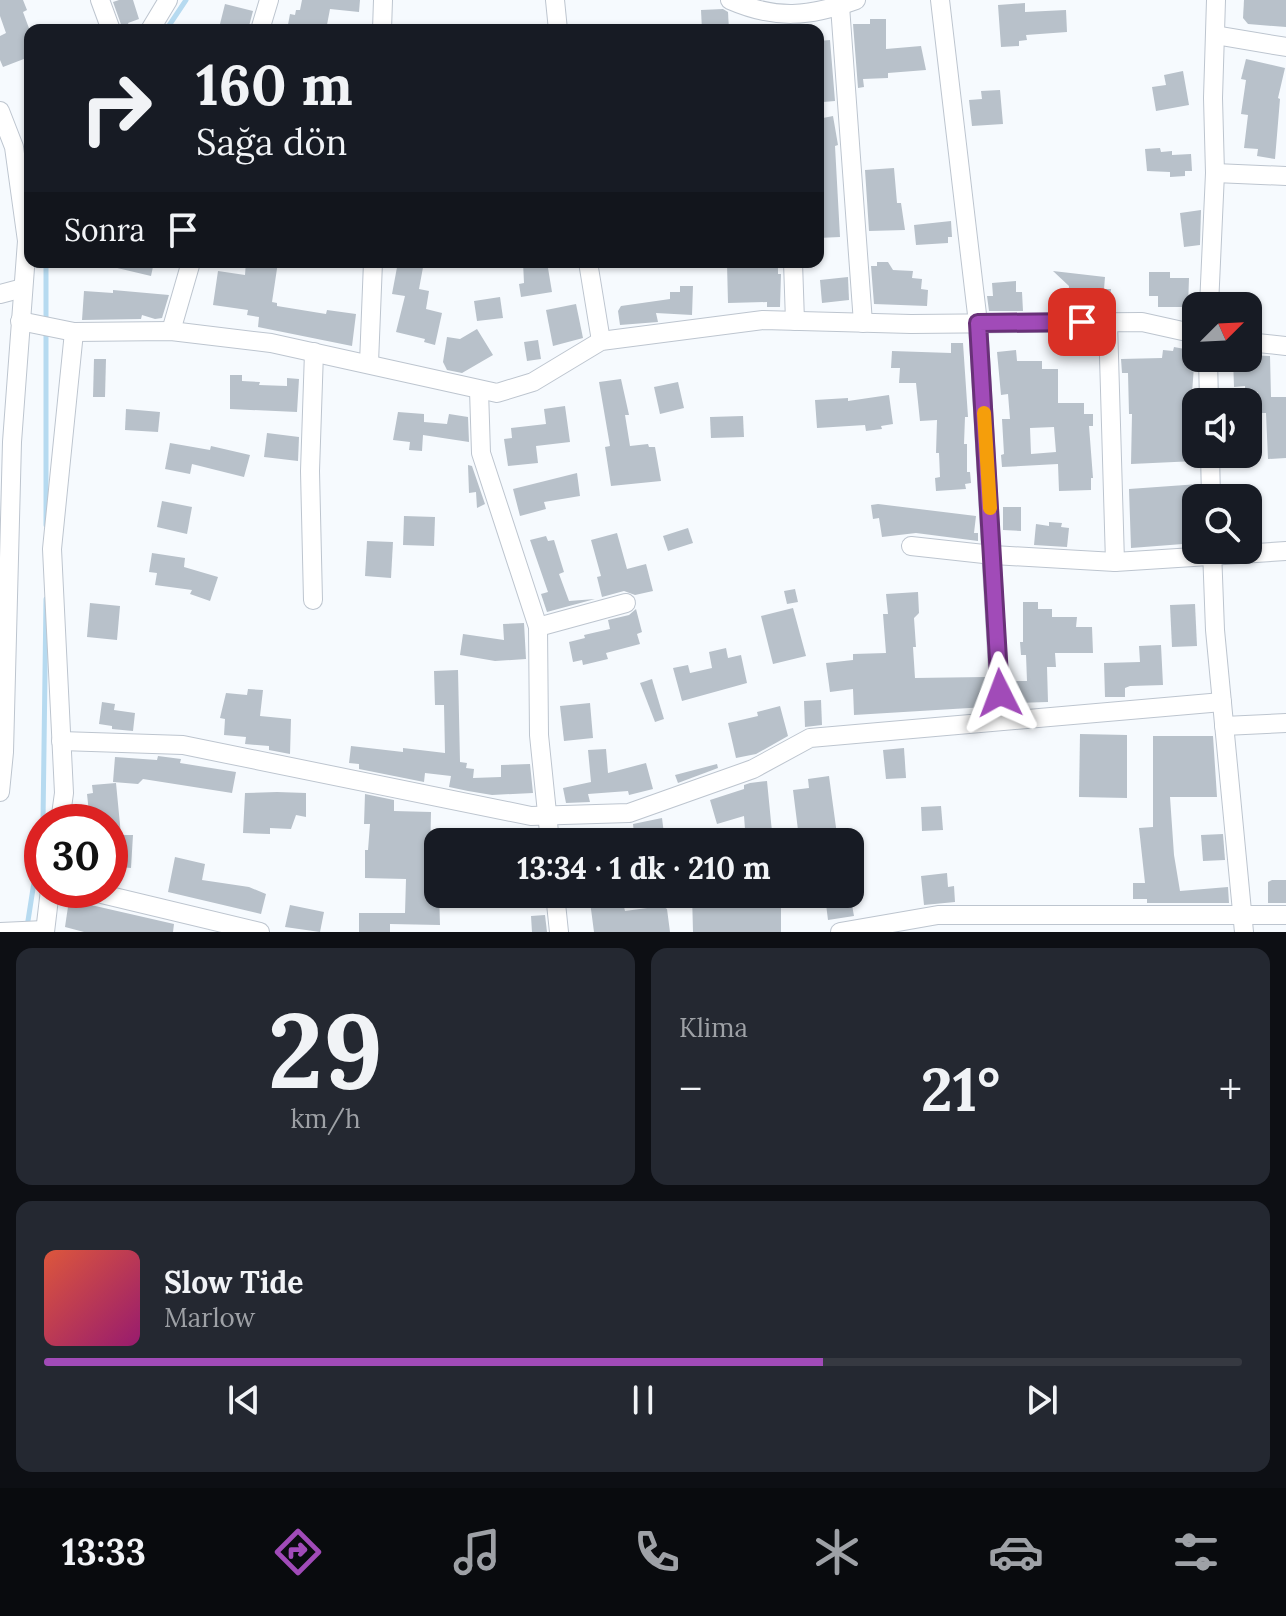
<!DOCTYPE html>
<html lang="tr">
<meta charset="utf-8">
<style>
body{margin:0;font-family:Lora,serif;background:#242831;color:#f1f3f6;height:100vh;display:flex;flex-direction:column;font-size:30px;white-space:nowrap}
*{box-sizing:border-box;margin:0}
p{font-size:26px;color:#9ea1a6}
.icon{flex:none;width:44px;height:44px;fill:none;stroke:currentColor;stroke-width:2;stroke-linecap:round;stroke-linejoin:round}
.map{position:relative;height:932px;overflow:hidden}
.drawer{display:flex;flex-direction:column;gap:16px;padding:16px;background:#0d0f14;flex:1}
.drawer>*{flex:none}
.banner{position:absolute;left:24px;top:24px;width:800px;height:244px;border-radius:16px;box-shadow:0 2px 6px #0004;background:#171b24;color:#f1f3f6;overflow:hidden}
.needle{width:52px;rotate:66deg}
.tools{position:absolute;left:1182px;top:292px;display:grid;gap:16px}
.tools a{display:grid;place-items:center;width:80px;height:80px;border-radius:16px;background:#171b24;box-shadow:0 2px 6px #0004;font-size:40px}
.speed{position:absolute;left:24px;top:804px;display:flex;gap:16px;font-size:40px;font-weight:700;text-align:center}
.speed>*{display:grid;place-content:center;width:104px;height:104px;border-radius:50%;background:#171b24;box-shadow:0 2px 6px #0004;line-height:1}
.speed .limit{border:12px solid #d22;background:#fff;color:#111}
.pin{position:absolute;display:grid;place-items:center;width:68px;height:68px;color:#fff;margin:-34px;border-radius:16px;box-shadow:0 4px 12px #0006}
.me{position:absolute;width:88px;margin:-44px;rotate:357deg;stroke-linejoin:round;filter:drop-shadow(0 0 6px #0008)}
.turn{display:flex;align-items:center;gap:28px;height:168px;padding:0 40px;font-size:36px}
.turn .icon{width:104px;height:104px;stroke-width:2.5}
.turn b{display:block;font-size:56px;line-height:68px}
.then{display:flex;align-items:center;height:76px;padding:0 40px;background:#0003;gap:16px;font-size:30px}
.big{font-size:60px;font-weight:700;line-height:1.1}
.drawer .widget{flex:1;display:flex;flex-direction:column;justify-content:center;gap:12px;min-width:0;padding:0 28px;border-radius:16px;background:#242831}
.drawer .dial{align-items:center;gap:0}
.dial b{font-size:104px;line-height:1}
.song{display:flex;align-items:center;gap:24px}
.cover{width:96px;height:96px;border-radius:12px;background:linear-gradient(135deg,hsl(10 70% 55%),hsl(320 70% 35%))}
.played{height:8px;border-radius:4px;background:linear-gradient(90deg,#a14bb8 65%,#363941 65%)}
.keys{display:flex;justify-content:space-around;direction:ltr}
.heat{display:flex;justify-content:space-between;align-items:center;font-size:44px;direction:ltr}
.drawer .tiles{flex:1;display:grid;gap:16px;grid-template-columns:1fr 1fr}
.widget:last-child{grid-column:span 2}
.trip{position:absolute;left:424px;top:828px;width:440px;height:80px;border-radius:16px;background:#171b24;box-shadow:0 2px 6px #0004;font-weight:700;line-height:80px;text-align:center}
.tabs{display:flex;height:128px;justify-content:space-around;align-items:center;background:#090b0e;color:#9ea1a6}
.tabs .icon{width:56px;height:56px}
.tabs .selected{color:#a14bb8}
.tabs b{font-size:36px;color:#f1f3f6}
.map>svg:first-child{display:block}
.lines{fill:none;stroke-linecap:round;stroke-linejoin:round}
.stream{stroke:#b6daf0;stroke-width:5}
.building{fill:#b8c1ca;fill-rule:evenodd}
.street-casing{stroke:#bdc5cf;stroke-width:20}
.street{stroke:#fff;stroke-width:18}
.route-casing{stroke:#693178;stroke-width:20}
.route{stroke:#a14bb8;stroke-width:14}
.slow{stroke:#f59e0b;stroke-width:14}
</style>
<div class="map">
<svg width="1286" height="932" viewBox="0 0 1286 932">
<rect width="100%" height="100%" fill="#f6fafe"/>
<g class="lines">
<g class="stream">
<polyline points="166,30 186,0"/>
<polyline points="46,262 46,321"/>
<polyline points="46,525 46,331"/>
<polyline points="43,822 46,599"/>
<polyline points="27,927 42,831"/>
</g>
</g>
<g class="building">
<polygon points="0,0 23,0 27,10 23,12 30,31 30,49 26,50 29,57 3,67 0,60 0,36 6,33 0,16"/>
<polygon points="119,0 133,0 139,19 128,23 131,30 123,30 113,2"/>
<polygon points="302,0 360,0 359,12 330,9 326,30 287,30 290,14 295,15 296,10 300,10"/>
<polygon points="1244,0 1286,0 1286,27 1248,24 1243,18"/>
<polygon points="1025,3 1025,12 1066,10 1067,32 1026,35 1027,40 1019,41 1019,46 1001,47 998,5"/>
<polygon points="225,4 253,11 248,30 219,28"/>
<polygon points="723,9 728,12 729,30 702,30 701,10"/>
<polygon points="870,19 886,19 886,49 921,46 926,70 888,73 888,78 863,79 864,87 858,88 853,24 870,24"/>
<polygon points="830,40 835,101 823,102 821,72 818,72 818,41"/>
<polygon points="1246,59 1285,68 1278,98 1280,99 1275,159 1257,156 1258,149 1244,148 1248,115 1241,114 1246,80 1241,79"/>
<polygon points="1183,71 1189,105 1156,111 1152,87 1166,85 1164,75"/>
<polygon points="1000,90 1003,124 972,126 969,100 982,99 981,91"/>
<polygon points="833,116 838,145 835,146 840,237 818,238 818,119"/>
<polygon points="1160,148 1161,152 1172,151 1172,155 1191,154 1192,171 1185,171 1185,176 1170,177 1170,172 1147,171 1145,149"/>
<polygon points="894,168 897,203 901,203 905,230 869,231 865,170"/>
<polygon points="1201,210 1200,245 1184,247 1180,213"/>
<polygon points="951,221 952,237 948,237 948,243 916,245 914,225"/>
<polygon points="114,262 154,262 151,276 113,267"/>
<polygon points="246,262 278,262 272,302 277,303 277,306 326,314 327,310 356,314 352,346 258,327 259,317 247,315 248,310 213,305 218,271 245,275"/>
<polygon points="398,262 424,262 419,289 429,291 426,309 442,313 435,345 424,342 425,339 396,332 405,296 392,294"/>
<polygon points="523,262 547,262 552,292 521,297 519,284 524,283"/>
<polygon points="877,262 888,262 893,270 913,271 912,278 922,279 921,289 928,290 927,306 874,304 871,266 877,266"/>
<polygon points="727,264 750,264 750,267 778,267 778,274 781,274 780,307 767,307 767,302 728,303"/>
<polygon points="1053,271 1105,277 1104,289 1111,289 1110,304 1068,302 1069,286"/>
<polygon points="1149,272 1170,272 1170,278 1189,278 1188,307 1158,307 1158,296 1149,296"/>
<polygon points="848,277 849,300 822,303 820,280"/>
<polygon points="1016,281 1016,292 1022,292 1023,311 989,311 987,296 993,296 992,283"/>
<polygon points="680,286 693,286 692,315 656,313 658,322 620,325 618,311 621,306 670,299 670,292 680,292"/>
<polygon points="113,290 169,295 162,318 155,319 142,315 141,319 82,320 84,291 113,293"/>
<polygon points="500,297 503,318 477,321 474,301"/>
<polygon points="576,304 583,338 553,346 546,310"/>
<polygon points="477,329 493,355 462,373 447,370 443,362 447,337 460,339"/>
<polygon points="538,340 541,359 527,361 524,342"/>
<polygon points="951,343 963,343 968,417 965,417 964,444 967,444 967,472 970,472 971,483 965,484 966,489 936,491 935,478 940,477 939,453 936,453 937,420 920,421 916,383 899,383 900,368 891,368 892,351 951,353"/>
<polygon points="1174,347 1195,351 1192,394 1196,394 1196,461 1131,464 1132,414 1129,414 1128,373 1122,373 1121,359 1162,358 1163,350 1173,351"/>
<path d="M1016 350 1017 361H1042V369H1058V403H1084V414H1093V426H1089L1093 478H1091V490L1059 491 1058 464 1002 467 1001 455 1004 454 1002 419H1010L1008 394 1001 395 997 352ZM1054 427 1056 452 1031 454 1030 428Z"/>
<polygon points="1248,355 1270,356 1271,397 1286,397 1286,458 1268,459 1266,413 1258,413 1258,392 1245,393 1245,386 1234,387 1233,358 1248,358"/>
<polygon points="94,359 106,359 105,397 93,397"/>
<polygon points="230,375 242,375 242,381 260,382 259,385 287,386 287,378 299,379 297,412 230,409"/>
<polygon points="621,379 629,415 625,415 630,446 648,444 649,447 655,447 661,481 611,486 605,447 610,446 599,382"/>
<polygon points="678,382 684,408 660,414 654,387"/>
<polygon points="889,395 893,424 881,426 882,429 866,431 865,425 817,428 815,400 848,398 848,401"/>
<polygon points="565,406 570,442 536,446 538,463 508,466 504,439 512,438 511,428 546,424 544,409"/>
<polygon points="126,409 160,412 158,432 125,430"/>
<polygon points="398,412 424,414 424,422 447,424 449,414 468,417 469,442 423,435 422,451 409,450 410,442 393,440"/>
<polygon points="743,416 744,437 711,438 710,417"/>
<polygon points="267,433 299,437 298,461 264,457"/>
<polygon points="170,443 210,450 211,446 250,455 244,477 192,464 190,474 165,469"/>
<polygon points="468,465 472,466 485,504 477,508 476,492 469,493"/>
<polygon points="577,473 580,496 544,502 546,509 520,516 513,489"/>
<polygon points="1199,484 1199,498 1196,498 1196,543 1131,548 1129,489"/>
<polygon points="162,501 192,507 187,534 157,527"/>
<polygon points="878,504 976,516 974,533 978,533 978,541 916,533 882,537 879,518 873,519 871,505"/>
<polygon points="1003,507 1021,507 1021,531 1003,530"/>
<polygon points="404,516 435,517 434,546 403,545"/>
<polygon points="1049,522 1062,523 1061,527 1069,528 1067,547 1034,545 1036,524 1049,526"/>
<polygon points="688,528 693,543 668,551 663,536"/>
<polygon points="617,533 627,569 646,564 653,591 635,595 624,591 602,597 597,577 601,576 591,540"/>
<polygon points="546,536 548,541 554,540 564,572 559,574 569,601 595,599 547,612 541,594 548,592 530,540"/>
<polygon points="367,541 393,542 391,578 365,576"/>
<polygon points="152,553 185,558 184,567 218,577 210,601 190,594 192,590 155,585 157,573 149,572"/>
<polygon points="795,589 798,602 787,604 784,591"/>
<polygon points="918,592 919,613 914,618 916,647 913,647 915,678 985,677 986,707 854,715 853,689 830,692 826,663 853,660 853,654 886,653 883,614 888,614 886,594"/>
<polygon points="1023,602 1038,602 1038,609 1052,609 1052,617 1077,617 1076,627 1092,627 1093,653 1055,653 1056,667 1047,667 1048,702 1012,703 1016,681 1027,681 1026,655 1021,655 1020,642 1023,642"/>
<polygon points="90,603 120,606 117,640 87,637"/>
<polygon points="1195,604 1197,646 1172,647 1170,605"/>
<polygon points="793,608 806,656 773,664 761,616"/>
<polygon points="636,609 642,632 637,634 640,644 606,653 608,659 583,665 582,660 573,662 569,642 585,638 584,635 610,629 608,620 629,615"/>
<polygon points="524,623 526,659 495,661 460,655 463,634 504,640 503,624"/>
<polygon points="1161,645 1163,685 1130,686 1125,688 1125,697 1105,697 1104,663 1140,662 1139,646"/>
<polygon points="726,648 728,658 741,655 747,683 682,701 673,668 688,665 690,673 712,668 709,652"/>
<polygon points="458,670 460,762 467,763 466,768 474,769 473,778 501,777 501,765 530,764 533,793 492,795 468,791 449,787 451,776 425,773 424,782 359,769 359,764 349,763 351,746 403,752 403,748 445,753 444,705 435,705 434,671"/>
<polygon points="652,679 664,719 655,722 640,683"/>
<polygon points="248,689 263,690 260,716 291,719 290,754 269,750 269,746 245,744 246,737 224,735 225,719 220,718 226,693 247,695"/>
<polygon points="821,700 822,725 805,727 804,701"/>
<polygon points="102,702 115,704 114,710 135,713 133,731 112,729 112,726 99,724"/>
<polygon points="590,703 593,738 564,741 560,706"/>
<polygon points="780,706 788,736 756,754 736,758 728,723 758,716 757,712"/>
<polygon points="1080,734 1127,735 1127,798 1079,797"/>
<polygon points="1153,736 1213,736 1217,797 1170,797 1174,855 1180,891 1228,887 1229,903 1147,903 1147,899 1133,899 1133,883 1145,883 1139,828 1153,827"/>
<polygon points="904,748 906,778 886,779 883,750"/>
<polygon points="606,749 608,773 646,763 653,789 629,795 628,791 588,794 590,802 566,803 563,788 591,782 588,750"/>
<polygon points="158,756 181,759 180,763 236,772 232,793 143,779 138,784 113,782 115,757 157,760"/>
<polygon points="717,764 718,768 678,783 675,775"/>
<polygon points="829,776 838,842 746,842 744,816 717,824 710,800 744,789 744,785 750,783 767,781 772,832 798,830 793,790 809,788 808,779"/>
<polygon points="116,783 121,835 133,835 131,868 110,866 110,822 90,822 87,794 93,793 92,785"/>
<polygon points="277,792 306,793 306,817 296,815 291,829 270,828 270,834 243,833 245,793"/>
<polygon points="365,794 394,800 394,811 431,812 430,858 438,858 440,925 390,924 390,932 359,932 359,913 405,913 406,879 365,878 365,850 368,850 370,824 364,824"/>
<polygon points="941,806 943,830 922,831 921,807"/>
<polygon points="662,818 665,842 635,842 633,824"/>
<polygon points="1223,834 1225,860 1203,861 1201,835"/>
<polygon points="175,857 205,864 202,880 249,887 266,894 261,914 168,892"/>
<polygon points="947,873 948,887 954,886 955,902 924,905 921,876"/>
<polygon points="1272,880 1286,880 1286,903 1268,903 1268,882"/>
<polygon points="589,894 621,894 625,911 662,906 667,909 670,932 594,932"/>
<polygon points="692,894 739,894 739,902 771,898 771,902 781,901 781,932 693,932"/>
<polygon points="850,894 854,916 828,920 825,896"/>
<polygon points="69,900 174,924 173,932 84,932 65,927"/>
<polygon points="290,905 324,912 320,932 285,927"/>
<polygon points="545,915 547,932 532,932 531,916"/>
</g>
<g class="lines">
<defs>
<g id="street">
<polyline points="100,0 111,30"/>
<polyline points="555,0 558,30"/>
<path d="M730 0C776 20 809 17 856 0"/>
<polyline points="940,0 978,323 1001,721"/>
<polyline points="840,6 863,323"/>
<polyline points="150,30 168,0"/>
<polyline points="260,30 269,0"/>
<polyline points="382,30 383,0"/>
<polyline points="1215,35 1286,47"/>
<polyline points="0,111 14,147 27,241 12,442 4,752 0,792"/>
<polyline points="1215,173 1286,176"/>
<polyline points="588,262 601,341"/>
<polyline points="793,262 795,321"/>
<polyline points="0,294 23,288"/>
<polyline points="1209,306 1215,173 1213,98 1216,0"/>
<polyline points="20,321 74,332 171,331 271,343 497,393 533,382 601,341 763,320 911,324 1142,322 1196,334"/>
<polyline points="1108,322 1115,562"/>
<polyline points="171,331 191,262"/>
<polyline points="1248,342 1286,346"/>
<polyline points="1208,358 1209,402"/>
<polyline points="369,363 373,262"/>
<polyline points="479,390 481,453 538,627 539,735 550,842"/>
<polyline points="1210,454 1211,498"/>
<polyline points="911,546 993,555 1115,562 1286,551"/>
<polyline points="1212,550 1215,630 1244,932"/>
<polyline points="313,600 310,471 314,352"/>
<polyline points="538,627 626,603"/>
<polyline points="1224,726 1286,723"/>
<polyline points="61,741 183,745 531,816 629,813 753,769 810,738 1222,702"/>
<polyline points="60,822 64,793 52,549 74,332"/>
<polyline points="85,890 260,932"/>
<polyline points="555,894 559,932"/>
<polyline points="0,932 45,930"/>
<polyline points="45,932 50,890"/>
<polyline points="840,932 938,915 1286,915"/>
</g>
</defs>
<use href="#street" class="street-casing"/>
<use href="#street" class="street"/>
</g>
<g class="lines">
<defs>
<polyline id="route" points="1000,693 978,323 1082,322"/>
</defs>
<use href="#route" class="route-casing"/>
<use href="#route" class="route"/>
<polyline class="slow" points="984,413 990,508"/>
</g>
</svg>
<div class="tools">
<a><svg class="needle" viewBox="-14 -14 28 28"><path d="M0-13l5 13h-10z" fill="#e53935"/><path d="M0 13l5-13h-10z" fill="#9ea1a6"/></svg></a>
<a><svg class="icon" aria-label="sound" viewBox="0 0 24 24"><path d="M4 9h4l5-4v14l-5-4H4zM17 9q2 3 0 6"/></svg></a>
<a><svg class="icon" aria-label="search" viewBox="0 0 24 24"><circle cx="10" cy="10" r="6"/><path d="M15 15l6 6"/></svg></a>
</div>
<div class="speed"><div class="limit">30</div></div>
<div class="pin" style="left:1082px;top:322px;background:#d93025"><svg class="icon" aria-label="arrive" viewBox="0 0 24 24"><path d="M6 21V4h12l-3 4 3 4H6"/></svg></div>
<svg class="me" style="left:1000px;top:693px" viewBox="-20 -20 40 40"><path d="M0-17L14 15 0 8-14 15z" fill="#a14bb8" stroke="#fff" stroke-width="4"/></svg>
<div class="trip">13:34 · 1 dk · 210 m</div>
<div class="banner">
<div class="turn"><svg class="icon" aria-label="right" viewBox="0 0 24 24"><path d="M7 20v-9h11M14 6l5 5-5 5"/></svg><div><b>160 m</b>Sağa dön</div></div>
<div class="then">Sonra<svg class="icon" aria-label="arrive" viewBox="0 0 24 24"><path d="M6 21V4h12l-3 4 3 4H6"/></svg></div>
</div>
</div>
<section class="drawer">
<div class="tiles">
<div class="widget dial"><b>29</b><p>km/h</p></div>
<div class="widget"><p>Klima</p>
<div class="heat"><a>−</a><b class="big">21°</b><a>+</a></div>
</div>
<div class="widget">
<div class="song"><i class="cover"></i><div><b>Slow Tide</b><p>Marlow</p></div></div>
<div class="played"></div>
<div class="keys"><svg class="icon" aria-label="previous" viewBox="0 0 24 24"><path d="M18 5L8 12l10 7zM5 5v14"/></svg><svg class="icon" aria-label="pause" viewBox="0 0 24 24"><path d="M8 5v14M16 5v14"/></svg><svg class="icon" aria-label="next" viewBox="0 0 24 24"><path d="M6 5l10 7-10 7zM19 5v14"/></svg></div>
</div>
</div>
</section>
<nav class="tabs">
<b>13:33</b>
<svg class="icon selected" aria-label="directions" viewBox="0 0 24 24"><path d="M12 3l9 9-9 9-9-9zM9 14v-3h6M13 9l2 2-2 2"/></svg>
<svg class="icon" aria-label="music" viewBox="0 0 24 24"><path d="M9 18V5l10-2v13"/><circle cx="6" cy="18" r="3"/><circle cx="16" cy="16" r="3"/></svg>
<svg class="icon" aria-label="phone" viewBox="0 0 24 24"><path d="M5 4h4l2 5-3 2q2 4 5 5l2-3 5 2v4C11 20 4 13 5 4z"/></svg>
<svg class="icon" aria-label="climate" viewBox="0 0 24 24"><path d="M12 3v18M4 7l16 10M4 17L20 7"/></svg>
<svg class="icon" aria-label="car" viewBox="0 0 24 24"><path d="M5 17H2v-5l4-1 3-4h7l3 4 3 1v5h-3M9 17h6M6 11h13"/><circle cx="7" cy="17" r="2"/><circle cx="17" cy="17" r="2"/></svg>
<svg class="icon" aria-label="filters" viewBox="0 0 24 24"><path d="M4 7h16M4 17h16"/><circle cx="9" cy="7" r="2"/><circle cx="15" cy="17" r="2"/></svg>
</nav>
